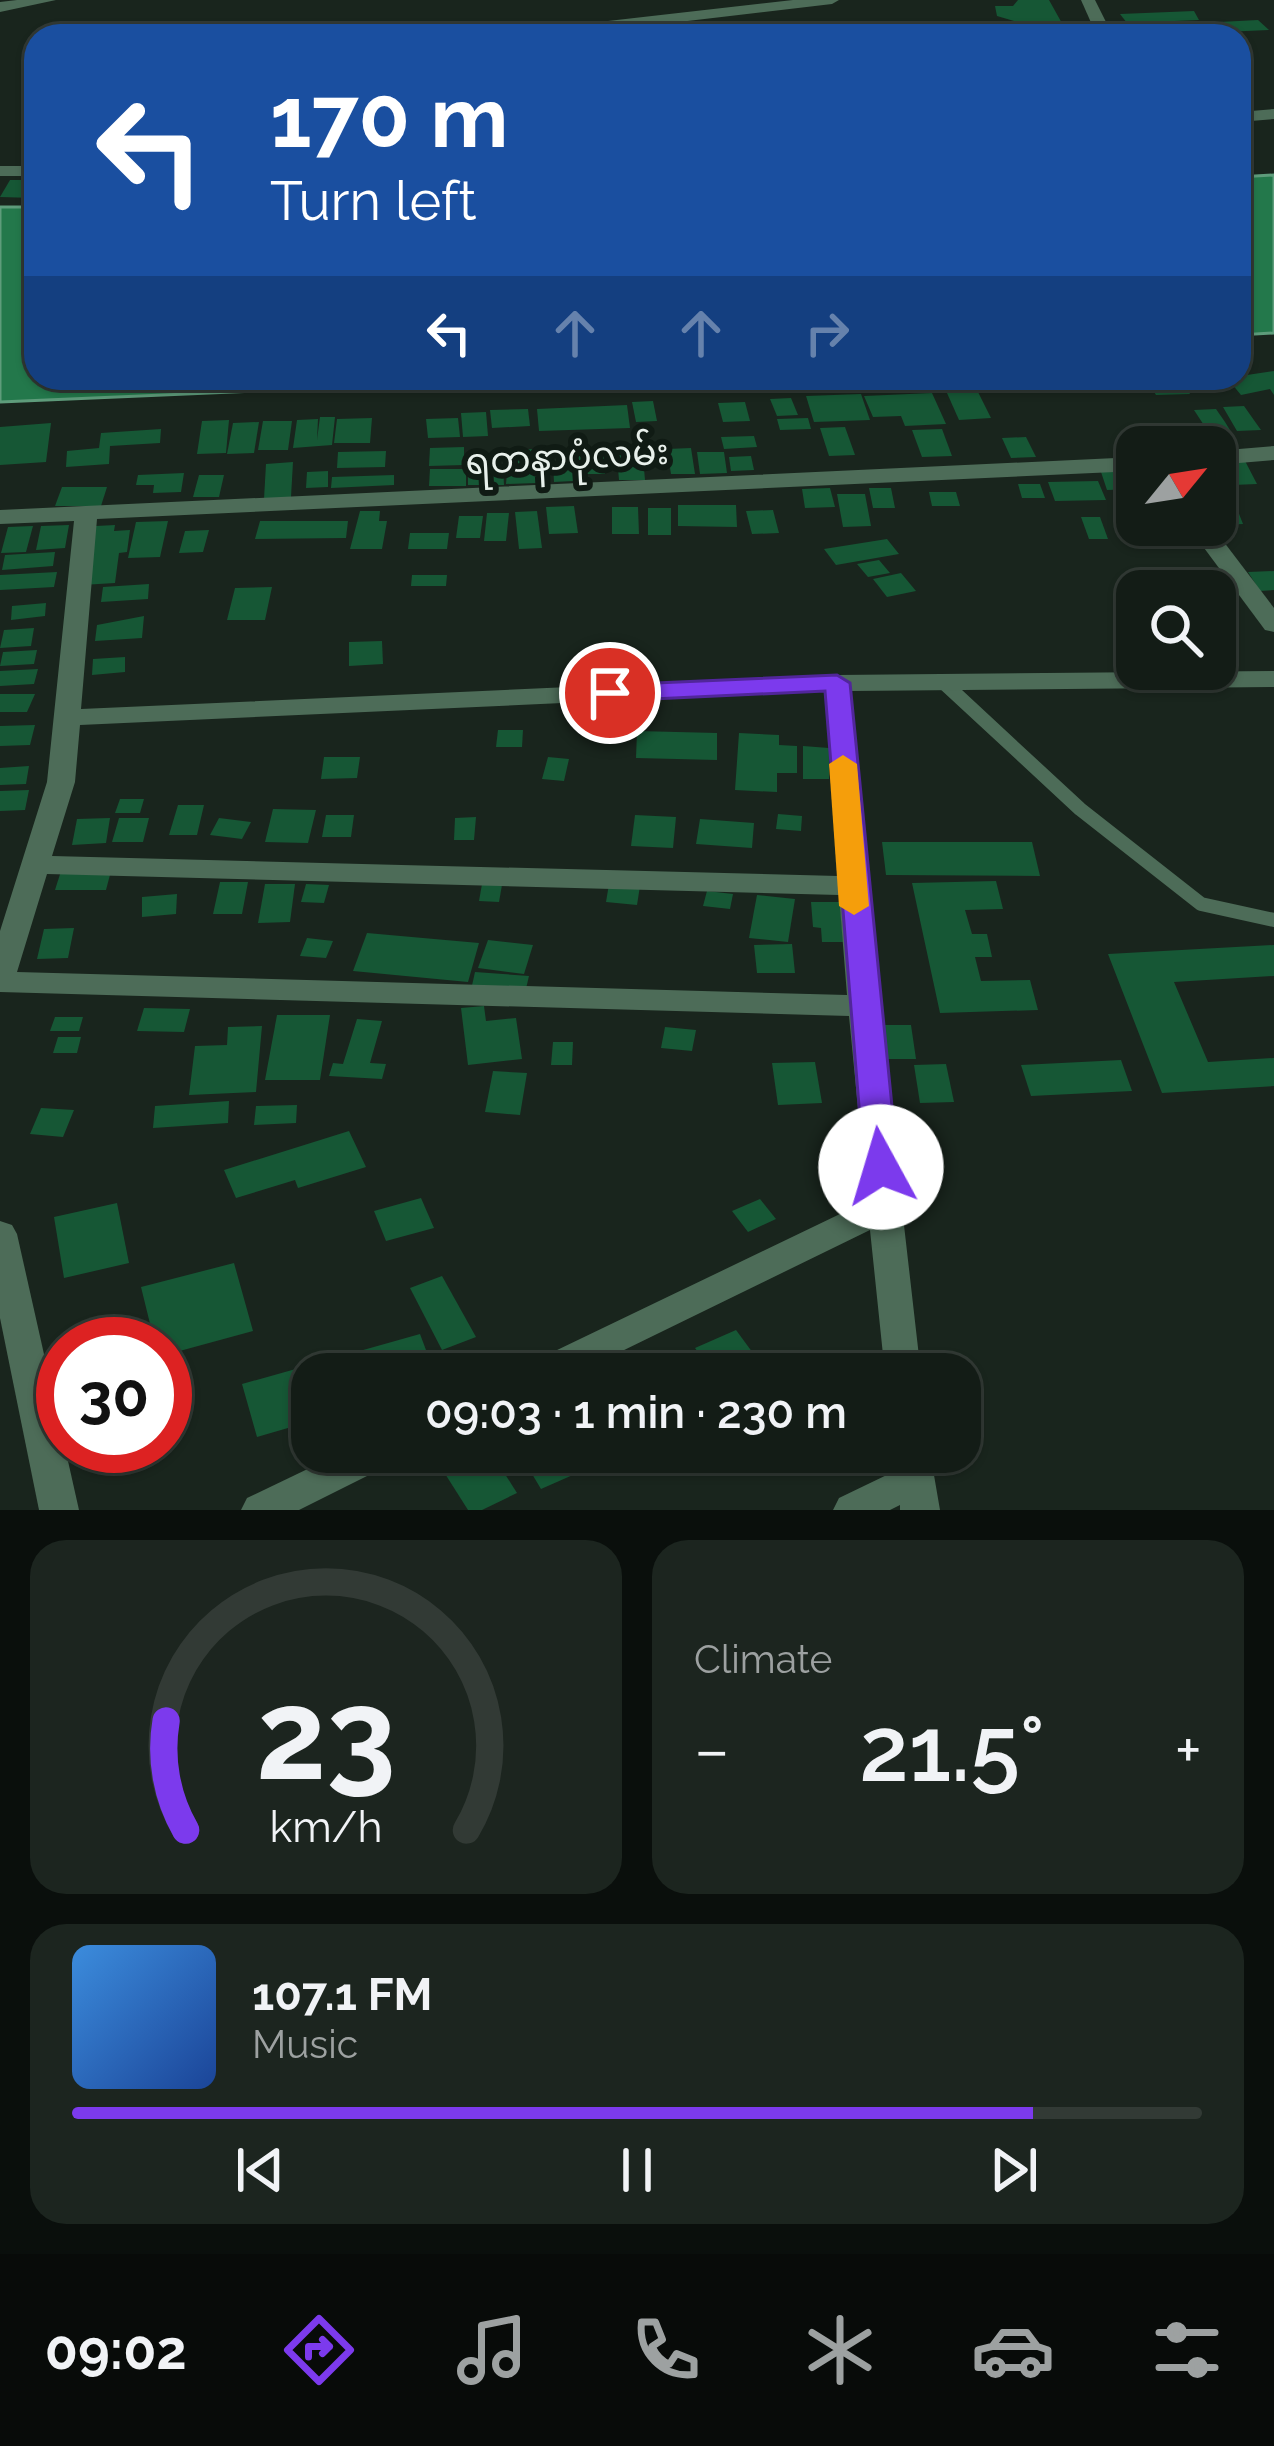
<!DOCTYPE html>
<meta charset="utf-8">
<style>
body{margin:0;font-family:Raleway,"Noto Sans Myanmar",sans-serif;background:#1c251f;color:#f1f3f6;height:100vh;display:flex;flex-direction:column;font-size:45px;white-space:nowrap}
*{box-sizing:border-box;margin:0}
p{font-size:39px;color:#9da1a1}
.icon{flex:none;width:66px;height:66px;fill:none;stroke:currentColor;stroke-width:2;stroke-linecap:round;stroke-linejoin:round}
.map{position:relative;height:1510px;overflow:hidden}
.drawer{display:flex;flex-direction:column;gap:30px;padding:30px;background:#0a0f0c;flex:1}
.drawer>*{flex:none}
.hud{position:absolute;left:24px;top:24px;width:1227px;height:366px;border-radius:36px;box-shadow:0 3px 9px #0004,0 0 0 3px #323a35;background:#1a4fa0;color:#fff;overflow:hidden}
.needle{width:78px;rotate:60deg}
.controls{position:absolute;left:1116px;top:426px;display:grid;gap:24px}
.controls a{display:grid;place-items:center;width:120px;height:120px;border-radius:24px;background:#131c16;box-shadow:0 3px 9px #0004,0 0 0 3px #323a35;font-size:60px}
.speed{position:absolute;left:36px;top:1317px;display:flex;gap:24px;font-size:60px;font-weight:700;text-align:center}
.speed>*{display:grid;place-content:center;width:156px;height:156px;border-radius:50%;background:#131c16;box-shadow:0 3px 9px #0004,0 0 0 3px #323a35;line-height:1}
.speed .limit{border:18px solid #d22;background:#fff;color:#111}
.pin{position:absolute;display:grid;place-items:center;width:102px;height:102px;color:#fff;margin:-51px;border:6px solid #fff;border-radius:50%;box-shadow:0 3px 12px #0007}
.me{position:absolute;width:132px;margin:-66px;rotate:354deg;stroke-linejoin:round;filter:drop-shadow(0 0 9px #0008)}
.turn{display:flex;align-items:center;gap:42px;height:252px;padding:0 48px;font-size:54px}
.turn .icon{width:156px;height:156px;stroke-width:2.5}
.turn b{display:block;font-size:84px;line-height:102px}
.lanes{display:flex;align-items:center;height:114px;padding:0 48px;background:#0003;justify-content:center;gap:60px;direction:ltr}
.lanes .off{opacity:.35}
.big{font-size:90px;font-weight:600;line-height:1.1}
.drawer .card{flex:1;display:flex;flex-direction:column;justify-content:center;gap:18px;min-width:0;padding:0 42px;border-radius:36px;background:#1c251f}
.drawer .dial{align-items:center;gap:0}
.dial svg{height:312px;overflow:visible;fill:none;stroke:#323a35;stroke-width:7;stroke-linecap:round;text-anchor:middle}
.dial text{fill:#f1f3f6;stroke:none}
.song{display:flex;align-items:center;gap:36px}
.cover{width:144px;height:144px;border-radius:18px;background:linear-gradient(135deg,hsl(210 70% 55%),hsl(220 70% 35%))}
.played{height:12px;border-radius:6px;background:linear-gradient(90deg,#7c3aed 85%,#323a35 85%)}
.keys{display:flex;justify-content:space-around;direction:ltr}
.heat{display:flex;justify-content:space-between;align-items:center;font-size:66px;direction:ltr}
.drawer .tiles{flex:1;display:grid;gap:30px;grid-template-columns:1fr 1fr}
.card:last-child{grid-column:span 2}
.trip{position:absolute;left:291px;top:1353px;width:690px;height:120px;border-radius:36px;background:#131c16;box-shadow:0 3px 9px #0004,0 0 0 3px #323a35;font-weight:600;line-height:120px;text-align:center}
.dock{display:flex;height:192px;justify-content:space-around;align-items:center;background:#080b09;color:#9da1a1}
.dock .icon{width:84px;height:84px}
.dock .on{color:#7c3aed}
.dock b{font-size:54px;color:#f1f3f6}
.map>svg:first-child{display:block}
.water{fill:#23784b;stroke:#5e9c7b;stroke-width:3}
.building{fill:#165735}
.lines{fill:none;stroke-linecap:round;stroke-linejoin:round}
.lane{stroke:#4d6c58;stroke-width:14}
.street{fill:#4d6c58;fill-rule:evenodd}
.route{fill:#7c3aed;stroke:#51269a;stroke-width:3}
.slow{fill:#f59e0b}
.labels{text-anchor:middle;stroke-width:12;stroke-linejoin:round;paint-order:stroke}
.street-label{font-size:36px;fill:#e8f0eb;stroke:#101b14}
</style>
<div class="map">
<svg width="1274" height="1510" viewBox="0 0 1274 1510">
<rect width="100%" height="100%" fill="#19251d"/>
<g class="water">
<polygon points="1274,175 1274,333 1239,335 1239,177"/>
<polygon points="0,207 36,207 36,378 555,378 0,402"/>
</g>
<g class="building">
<polygon points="1018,0 1049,0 1068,34 1023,36 1014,21 997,16 995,6 1013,6"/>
<polygon points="1194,11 1199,20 1127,23 1120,14"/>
<polygon points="1258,20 1269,30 1131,36 1122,27"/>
<polygon points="10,180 36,180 34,198 0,197"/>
<polygon points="1274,371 1274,395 1270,389 1241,395 1227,378"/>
<polygon points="1180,378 1190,394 1156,395 1147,380"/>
<polygon points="978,392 991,418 959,420 947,393"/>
<polygon points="932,393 946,424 905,426 901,416 873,417 864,396"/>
<polygon points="861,394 870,420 814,422 806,396"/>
<polygon points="791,398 798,415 777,416 770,399"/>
<polygon points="653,401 657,421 636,422 632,402"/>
<polygon points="745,402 750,421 723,422 718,403"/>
<polygon points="627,405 630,428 539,431 537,409"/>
<polygon points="1244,406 1256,423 1261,430 1237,431 1223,407"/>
<polygon points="528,409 530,426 492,428 490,410"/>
<polygon points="1216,409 1225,422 1233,435 1211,436 1194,410"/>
<polygon points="486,412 488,436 463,437 461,413"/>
<polygon points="320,417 335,417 332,445 293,448 297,420 318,419 317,440"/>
<polygon points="372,418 370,443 334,443 337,419"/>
<polygon points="458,418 460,437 428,438 426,419"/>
<polygon points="808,418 811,429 780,430 777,419"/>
<polygon points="229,420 226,453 197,454 202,421"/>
<polygon points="263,421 292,421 288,450 258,450"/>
<polygon points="259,422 254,453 227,454 233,423"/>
<polygon points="51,423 46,462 0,465 0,427"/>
<polygon points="845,427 855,455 829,456 820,428"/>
<polygon points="161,429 160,443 110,446 109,464 66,467 67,451 99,448 101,433"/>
<polygon points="942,429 952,456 922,457 912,430"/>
<polygon points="754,436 757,447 724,449 721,437"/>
<polygon points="1026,437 1036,457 1011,458 1002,438"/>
<polygon points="616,446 642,446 645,480 619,480"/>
<polygon points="464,447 464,465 429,466 430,448"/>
<polygon points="691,448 695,474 671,474 667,449"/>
<polygon points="535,449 537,483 506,484 509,450"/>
<polygon points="386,451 385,467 337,468 338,452"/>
<polygon points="603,451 605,474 577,474 576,452"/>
<polygon points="697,452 724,452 727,473 700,474"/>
<polygon points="751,456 754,470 731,471 729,457"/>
<polygon points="1244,459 1257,484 1233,485 1219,460"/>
<polygon points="293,462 291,497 264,499 266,464"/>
<polygon points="553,464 572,464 573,481 554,482"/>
<polygon points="503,467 504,485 468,485 468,468"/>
<polygon points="430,469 466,469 466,486 429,486"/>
<polygon points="328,471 328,487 306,488 307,472"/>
<polygon points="1101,472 1137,472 1137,489 1107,490"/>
<polygon points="184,473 181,492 153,493 154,485 136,485 138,475"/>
<polygon points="1215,473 1223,473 1243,524 1221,525 1215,514 1230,513 1215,512"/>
<polygon points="199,475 224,475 219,497 193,497"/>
<polygon points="394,475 394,485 331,488 332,477"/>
<polygon points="1098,481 1106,500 1055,501 1048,482"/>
<polygon points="1018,484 1040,484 1045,498 1022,498"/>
<polygon points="62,487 107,487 101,506 55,506"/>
<polygon points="830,488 835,507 805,508 802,489"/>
<polygon points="869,488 891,488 895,508 873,508"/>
<polygon points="929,492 956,492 960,506 932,506"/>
<polygon points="837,494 865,494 871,526 843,527"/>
<polygon points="678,505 736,505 737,527 678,526"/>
<polygon points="574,506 578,533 549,534 546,507"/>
<polygon points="612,507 638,507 639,534 612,534"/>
<rect x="648" y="508" width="23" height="27"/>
<polygon points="773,510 779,533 752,534 746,511"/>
<polygon points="360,511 380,511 379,521 387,521 382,549 350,549"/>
<polygon points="537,511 542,548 519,549 515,512"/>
<polygon points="487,513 509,513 506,541 484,541"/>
<polygon points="459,516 483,516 480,538 456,538"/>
<polygon points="1081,517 1100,517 1108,539 1089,539"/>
<polygon points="168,521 160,557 128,558 136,522"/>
<polygon points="260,521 348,521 346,538 255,539"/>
<polygon points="69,525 65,548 36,550 41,526"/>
<polygon points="115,525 114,531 130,530 127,552 119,553 115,583 82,585 96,526"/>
<polygon points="33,526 26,552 1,553 8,527"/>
<polygon points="209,530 203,552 179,553 185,531"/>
<polygon points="410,533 449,533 447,549 408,549"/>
<polygon points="887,539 899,554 836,565 824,549"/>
<polygon points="55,552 53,566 2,570 5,555"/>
<polygon points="879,560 890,573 868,577 857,564"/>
<polygon points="1274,571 1274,590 1260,591 1248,572"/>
<polygon points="57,572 54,587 0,590 0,575"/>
<polygon points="901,573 916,591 887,597 873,579"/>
<polygon points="412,575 447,575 446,586 411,586"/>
<polygon points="149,584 148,599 101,602 103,587"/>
<polygon points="272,587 265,620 227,620 235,588"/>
<polygon points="46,603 45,616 11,620 12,606"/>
<polygon points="144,616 142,638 95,641 97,625"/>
<polygon points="34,628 31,646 0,648 4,630"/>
<polygon points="382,641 383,664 349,666 349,642"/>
<polygon points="37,650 34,664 0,666 3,652"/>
<polygon points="125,657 125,672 92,675 93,659"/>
<polygon points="38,669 34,684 0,686 0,671"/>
<polygon points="0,694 35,694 27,712 0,712"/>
<polygon points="600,707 630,707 629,734 598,734"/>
<polygon points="35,725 30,745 0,746 0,726"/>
<polygon points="498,730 523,730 522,747 496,747"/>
<polygon points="637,731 717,733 717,760 636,758"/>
<polygon points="739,733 779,735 779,745 797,746 797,773 777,773 777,792 735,790"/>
<polygon points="803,746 829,748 829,779 803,779"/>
<polygon points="324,757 360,757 357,778 321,779"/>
<polygon points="548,757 569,759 564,781 542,779"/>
<polygon points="29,766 26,784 0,785 0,768"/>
<polygon points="29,790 25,810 0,811 0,791"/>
<polygon points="120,799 144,799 140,813 115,813"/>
<polygon points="178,805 204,805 197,835 169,835"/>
<polygon points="273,809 316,810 308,843 265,842"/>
<polygon points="778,814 802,816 801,831 776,829"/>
<polygon points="326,815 354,815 351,837 322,837"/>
<polygon points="635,815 676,817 673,848 631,846"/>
<polygon points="476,817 474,840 454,840 455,818"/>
<polygon points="110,818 106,843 72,845 77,819"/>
<polygon points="119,818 149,818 143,842 112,842"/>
<polygon points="219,818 251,822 242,839 210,835"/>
<polygon points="700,819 754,823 752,848 696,844"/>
<polygon points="882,842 1032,842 1040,876 886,875"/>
<polygon points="61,871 111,871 106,890 55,890"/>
<polygon points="996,881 1003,909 965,910 972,934 987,934 992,957 975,957 981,981 1030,980 1038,1010 940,1013 912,883"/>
<polygon points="220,882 248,882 242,914 213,914"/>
<polygon points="265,884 295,884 290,922 258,923"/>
<polygon points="306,884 329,885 324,903 301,902"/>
<polygon points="482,884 502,885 499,902 479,901"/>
<polygon points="609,884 640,886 637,905 606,902"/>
<polygon points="707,891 733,894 730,909 703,906"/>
<polygon points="177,894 176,914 142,917 142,897"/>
<polygon points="757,895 795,899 788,942 749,938"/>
<polygon points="811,902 840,902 843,942 822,942 821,928 813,927"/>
<polygon points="74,928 68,958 37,959 44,929"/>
<polygon points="367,933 479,943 468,982 353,971"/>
<polygon points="307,938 333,941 326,958 300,956"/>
<polygon points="488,940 533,945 524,974 478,968"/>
<polygon points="792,944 795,973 757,973 754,945"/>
<polygon points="1274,945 1274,976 1174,982 1208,1062 1274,1058 1274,1086 1162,1093 1108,954"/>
<polygon points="475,972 529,976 525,993 471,990"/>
<polygon points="484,1006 486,1021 516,1018 522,1059 468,1065 461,1008"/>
<polygon points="144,1008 190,1009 184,1032 137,1031"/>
<polygon points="277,1015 330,1015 320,1080 265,1080"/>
<polygon points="55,1017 83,1017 79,1031 50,1031"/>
<polygon points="357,1019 382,1021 370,1063 386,1064 382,1079 329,1076 333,1063 343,1064"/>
<polygon points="879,1025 911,1025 916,1059 882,1059"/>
<polygon points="262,1026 256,1092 189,1095 195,1046 227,1045 228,1027"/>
<polygon points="665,1027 696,1030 692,1051 661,1048"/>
<polygon points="58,1037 81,1037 77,1053 53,1053"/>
<polygon points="553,1042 573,1042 572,1065 551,1065"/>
<polygon points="1121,1060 1132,1091 1031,1096 1021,1065"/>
<polygon points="815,1062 822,1103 778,1105 772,1063"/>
<polygon points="946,1064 954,1102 920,1103 914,1065"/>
<polygon points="493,1071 527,1073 520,1115 485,1112"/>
<polygon points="229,1101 228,1123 153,1128 155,1106"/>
<polygon points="297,1105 296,1123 254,1125 256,1106"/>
<polygon points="41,1108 74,1110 63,1137 30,1134"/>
<polygon points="349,1131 366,1167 298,1188 295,1180 236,1198 224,1170"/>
<polygon points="421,1198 434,1228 386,1241 374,1211"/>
<polygon points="760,1199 776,1219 748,1232 732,1211"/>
<polygon points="117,1203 129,1263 64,1278 54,1217"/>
<polygon points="234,1263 253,1331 165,1355 165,1344 155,1344 141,1287"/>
<polygon points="442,1276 476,1337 442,1350 410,1288"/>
<polygon points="736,1330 761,1364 738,1374 714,1374 695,1348"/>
<polygon points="420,1334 435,1374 312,1374 312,1421 257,1437 242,1384"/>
<polygon points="685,1354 700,1374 649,1371"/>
<polygon points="477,1452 491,1452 517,1493 482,1510 468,1510 442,1469"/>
<polygon points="519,1452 582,1452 591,1467 541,1489"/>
<polygon points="775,1452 835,1452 795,1475"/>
</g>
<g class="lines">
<polyline class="lane" points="943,682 1080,809 1201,904 1274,920"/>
<g class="street">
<polygon points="17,0 56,0 0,12 0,2"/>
<polygon points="793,0 839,0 832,4 560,36 512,36 520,31"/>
<polygon points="1081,0 1095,0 1113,36 1097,36"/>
<polygon points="1274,109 1274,119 1239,122 1239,112"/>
<rect x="0" y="166" width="36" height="10"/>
<polygon points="1274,446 1274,460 1215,465 1215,451"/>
<path d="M1137 457V471L97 519 81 709 837 675 1274 671V687L851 691 879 1006 921 1374H885L870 1230 575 1374H523L528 1364 867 1201 849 1016 0 992V931L47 782 74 521 0 524V510ZM825 691 838 876 52 856 75 782 80 725ZM47 874 839 895 847 995 17 972Z"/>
<polygon points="1187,525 1211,525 1274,608 1274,632 1265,630"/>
<polygon points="0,1221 12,1225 17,1234 79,1510 39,1510 0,1318"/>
<polygon points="343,1452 399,1452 393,1463 299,1510 241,1510 247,1498"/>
<polygon points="892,1452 930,1452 940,1510 900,1510 900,1505 890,1510 833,1510 839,1498 895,1471"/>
</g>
</g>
<polygon class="route" points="837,675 850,683 898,1167 881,1179 864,1167 825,691 610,701 597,693 610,685"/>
<polygon class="slow" points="843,755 857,764 869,906 854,915 839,906 829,764"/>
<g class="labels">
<g class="street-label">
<text transform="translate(567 456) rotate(-3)" y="13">ရတနာပုံလမ်း</text>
</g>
</g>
</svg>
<div class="controls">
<a><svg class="needle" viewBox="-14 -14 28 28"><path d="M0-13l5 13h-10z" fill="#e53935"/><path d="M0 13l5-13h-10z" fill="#9da1a1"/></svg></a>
<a><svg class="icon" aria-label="search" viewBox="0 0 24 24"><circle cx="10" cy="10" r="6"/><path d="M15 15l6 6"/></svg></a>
</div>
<div class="speed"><div class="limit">30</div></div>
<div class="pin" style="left:610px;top:693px;background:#d93025"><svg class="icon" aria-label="arrive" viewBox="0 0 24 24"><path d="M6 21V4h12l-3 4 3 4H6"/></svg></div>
<svg class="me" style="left:881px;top:1167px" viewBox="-20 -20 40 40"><circle r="19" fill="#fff"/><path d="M0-13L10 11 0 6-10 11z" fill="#7c3aed"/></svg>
<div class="trip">09:03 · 1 min · 230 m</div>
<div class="hud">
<div class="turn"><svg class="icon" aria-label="left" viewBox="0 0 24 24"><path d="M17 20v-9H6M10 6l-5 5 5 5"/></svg><div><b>170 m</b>Turn left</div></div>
<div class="lanes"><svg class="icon" aria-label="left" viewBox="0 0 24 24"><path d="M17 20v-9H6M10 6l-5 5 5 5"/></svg><svg class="icon off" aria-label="ahead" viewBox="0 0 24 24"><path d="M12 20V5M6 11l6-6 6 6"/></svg><svg class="icon off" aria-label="ahead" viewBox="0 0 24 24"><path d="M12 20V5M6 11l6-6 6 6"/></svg><svg class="icon off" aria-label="right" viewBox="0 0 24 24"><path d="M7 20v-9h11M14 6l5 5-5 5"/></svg></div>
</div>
</div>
<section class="drawer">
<div class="tiles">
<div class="card dial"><svg viewBox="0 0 100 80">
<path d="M14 69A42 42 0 1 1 86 69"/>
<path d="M14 69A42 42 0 0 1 9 41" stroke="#7c3aed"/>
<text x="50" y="56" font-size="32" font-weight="700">23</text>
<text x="50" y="72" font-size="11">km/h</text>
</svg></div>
<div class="card"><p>Climate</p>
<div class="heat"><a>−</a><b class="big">21.5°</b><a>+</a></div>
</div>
<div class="card">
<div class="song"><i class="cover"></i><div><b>107.1 FM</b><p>Music</p></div></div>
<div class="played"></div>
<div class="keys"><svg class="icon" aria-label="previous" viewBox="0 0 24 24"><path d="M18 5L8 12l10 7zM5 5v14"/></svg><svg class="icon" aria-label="pause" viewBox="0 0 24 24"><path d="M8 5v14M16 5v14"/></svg><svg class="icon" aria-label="next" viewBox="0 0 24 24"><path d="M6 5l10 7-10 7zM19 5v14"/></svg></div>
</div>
</div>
</section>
<nav class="dock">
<b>09:02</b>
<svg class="icon on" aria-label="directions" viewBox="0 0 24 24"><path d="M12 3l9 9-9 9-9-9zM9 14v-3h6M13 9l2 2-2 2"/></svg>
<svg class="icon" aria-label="music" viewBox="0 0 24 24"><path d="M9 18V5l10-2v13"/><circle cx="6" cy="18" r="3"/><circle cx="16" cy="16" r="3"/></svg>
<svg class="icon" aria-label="phone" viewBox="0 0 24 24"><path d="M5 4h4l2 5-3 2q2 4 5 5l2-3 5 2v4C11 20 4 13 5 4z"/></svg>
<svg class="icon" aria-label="climate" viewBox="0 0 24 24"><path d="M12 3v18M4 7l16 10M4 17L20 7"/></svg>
<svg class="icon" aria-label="car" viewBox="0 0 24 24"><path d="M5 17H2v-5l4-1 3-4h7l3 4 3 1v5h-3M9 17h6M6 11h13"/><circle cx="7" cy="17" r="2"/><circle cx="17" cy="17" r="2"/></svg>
<svg class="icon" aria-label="filters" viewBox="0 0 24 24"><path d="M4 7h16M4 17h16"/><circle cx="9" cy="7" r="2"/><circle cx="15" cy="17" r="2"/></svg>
</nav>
